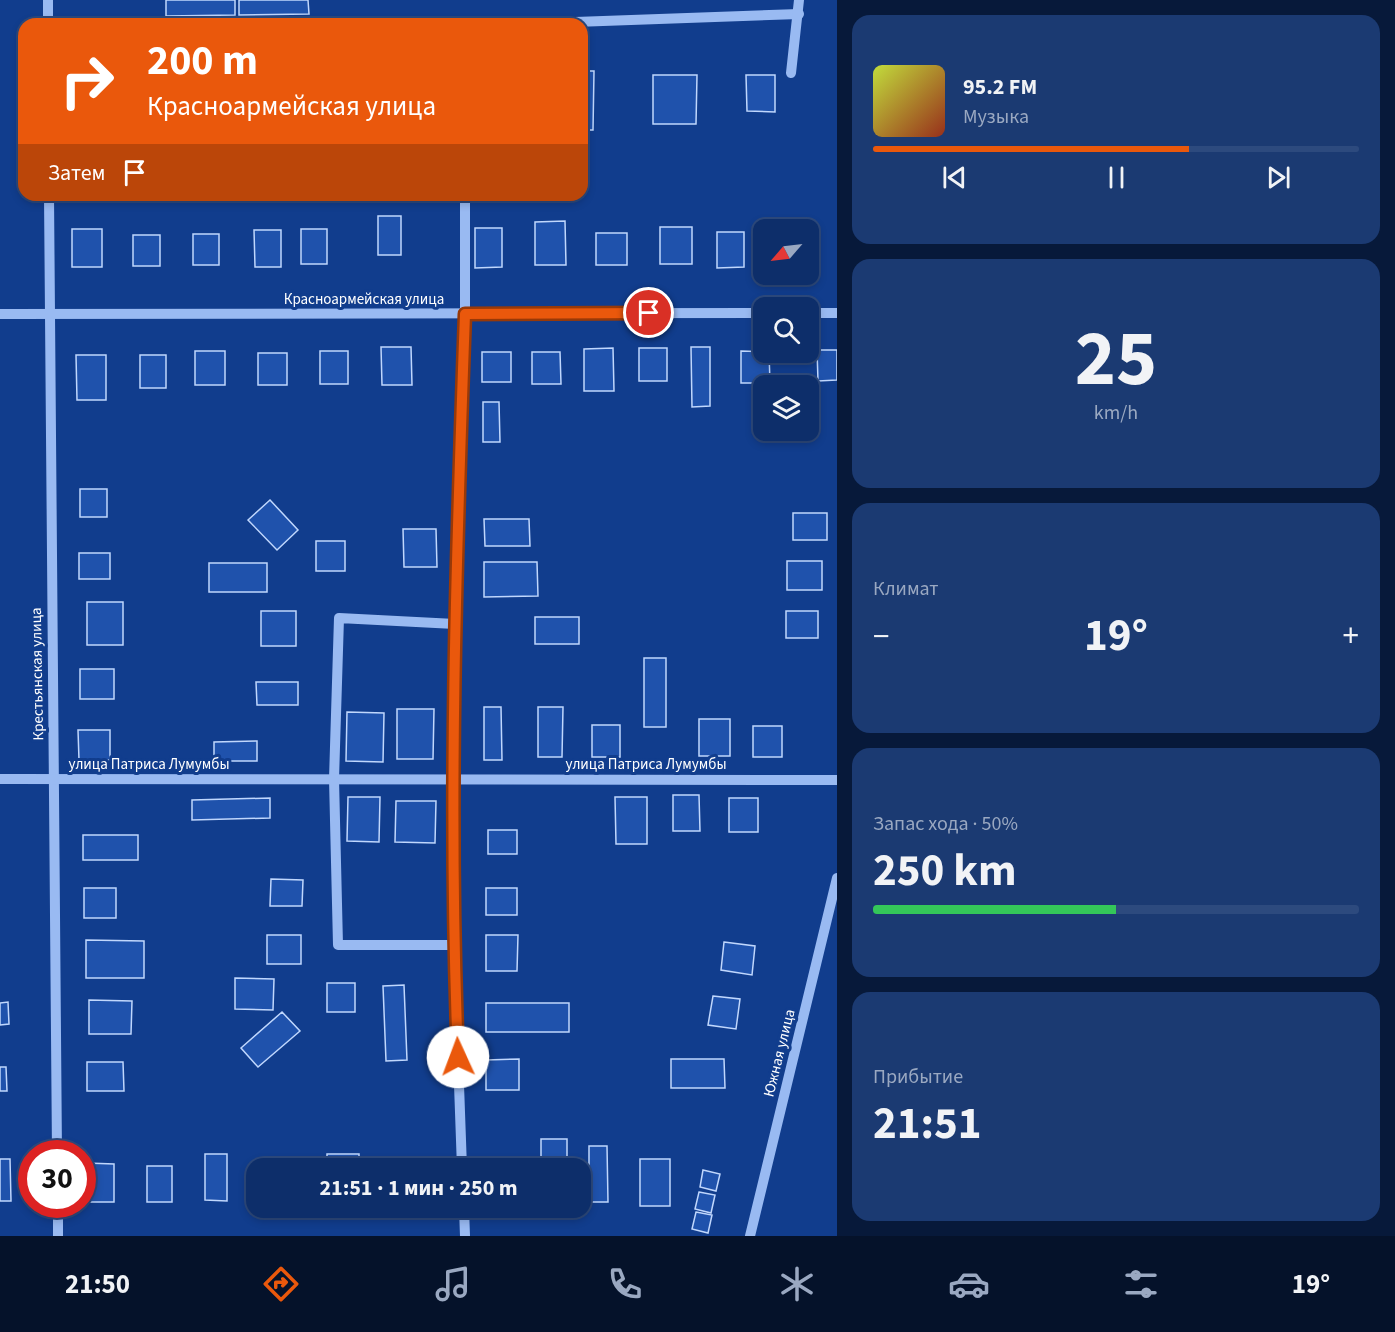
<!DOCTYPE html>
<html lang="ru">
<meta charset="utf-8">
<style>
body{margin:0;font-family:"Source Sans 3",sans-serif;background:#1b3a72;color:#f1f3f6;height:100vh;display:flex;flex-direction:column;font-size:22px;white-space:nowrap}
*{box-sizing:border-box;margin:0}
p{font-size:20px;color:#9aa8c1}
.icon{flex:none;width:33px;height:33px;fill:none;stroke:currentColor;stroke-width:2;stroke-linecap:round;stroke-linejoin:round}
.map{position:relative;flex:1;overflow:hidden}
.drawer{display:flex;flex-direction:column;gap:15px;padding:15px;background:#07193a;width:558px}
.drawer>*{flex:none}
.hud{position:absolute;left:18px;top:18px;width:570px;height:183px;border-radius:18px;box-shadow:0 3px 9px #0003,0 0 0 2px #2d4a7e;background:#ea580c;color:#fff;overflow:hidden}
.needle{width:39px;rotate:242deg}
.controls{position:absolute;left:753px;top:219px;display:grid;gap:12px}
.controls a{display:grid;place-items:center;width:66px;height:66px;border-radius:12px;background:#0d2e6a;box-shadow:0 3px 9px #0003,0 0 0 2px #2d4a7e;font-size:30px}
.speed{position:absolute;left:18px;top:1140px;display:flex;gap:12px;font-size:30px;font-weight:700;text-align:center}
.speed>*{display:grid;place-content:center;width:78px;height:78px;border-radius:50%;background:#0d2e6a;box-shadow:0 3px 9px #0003,0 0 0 2px #2d4a7e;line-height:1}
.speed .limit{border:9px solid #d22;background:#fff;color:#111}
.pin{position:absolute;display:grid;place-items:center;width:51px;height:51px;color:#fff;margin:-26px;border:3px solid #fff;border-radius:50%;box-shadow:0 2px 6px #0007}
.me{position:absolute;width:66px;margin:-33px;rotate:358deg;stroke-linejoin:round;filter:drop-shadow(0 0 4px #0008)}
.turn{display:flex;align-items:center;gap:21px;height:126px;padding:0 30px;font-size:27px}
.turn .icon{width:78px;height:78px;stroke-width:2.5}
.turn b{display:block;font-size:42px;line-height:51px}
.then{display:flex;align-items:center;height:57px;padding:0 30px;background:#0003;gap:12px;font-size:22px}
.big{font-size:45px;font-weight:700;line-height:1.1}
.drawer .widget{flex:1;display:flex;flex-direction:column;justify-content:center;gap:9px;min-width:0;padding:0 21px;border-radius:18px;background:#1b3a72}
.drawer .dial{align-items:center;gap:0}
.dial b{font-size:78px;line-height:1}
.song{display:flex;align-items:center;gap:18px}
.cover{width:72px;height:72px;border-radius:9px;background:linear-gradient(135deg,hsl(70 70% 55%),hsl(10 70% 35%))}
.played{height:6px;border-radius:3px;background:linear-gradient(90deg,#ea580c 65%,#2d4a7e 65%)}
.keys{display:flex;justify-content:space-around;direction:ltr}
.heat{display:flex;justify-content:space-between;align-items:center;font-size:33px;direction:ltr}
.charge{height:9px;border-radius:4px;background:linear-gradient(90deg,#34c759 50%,#2d4a7e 0)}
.trip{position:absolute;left:246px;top:1158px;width:345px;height:60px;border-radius:18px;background:#0d2e6a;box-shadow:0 3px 9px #0003,0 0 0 2px #2d4a7e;font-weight:700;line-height:60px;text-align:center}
.menu{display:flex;height:96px;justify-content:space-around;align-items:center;background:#05122a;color:#9aa8c1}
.menu .icon{width:42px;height:42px}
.menu .current{color:#ea580c}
.menu b{font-size:27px;color:#f1f3f6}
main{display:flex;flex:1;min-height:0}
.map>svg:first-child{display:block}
.building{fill:#1f52ac;stroke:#c0d7fd;stroke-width:1.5}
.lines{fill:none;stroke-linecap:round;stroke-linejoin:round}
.minor{stroke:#99baf2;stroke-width:10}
.route-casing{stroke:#983908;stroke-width:15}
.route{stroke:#ea580c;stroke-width:10}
.labels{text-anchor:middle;stroke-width:6;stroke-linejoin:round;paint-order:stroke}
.street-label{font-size:15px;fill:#fff;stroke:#113d8d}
</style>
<main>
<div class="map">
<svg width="837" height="1236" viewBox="0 0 837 1236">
<rect width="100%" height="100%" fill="#113d8d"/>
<g class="building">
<polygon points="166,0 235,0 235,15 166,16"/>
<polygon points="239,0 308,0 309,14 239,15"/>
<polygon points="582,71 594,71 593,130 582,130"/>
<polygon points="653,75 697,75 696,124 653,124"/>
<polygon points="746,75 775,75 775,112 747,111"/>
<rect x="378" y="216" width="23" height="39"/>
<polygon points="565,221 566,265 535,265 535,222"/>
<rect x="660" y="227" width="32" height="37"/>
<polygon points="475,228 502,228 502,267 475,268"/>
<rect x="72" y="229" width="30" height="38"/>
<rect x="301" y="229" width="26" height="35"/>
<polygon points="254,230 281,230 281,267 255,267"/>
<polygon points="717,232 744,232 744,267 717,268"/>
<rect x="596" y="233" width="31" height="32"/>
<rect x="808" y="233" width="3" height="34"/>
<rect x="193" y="234" width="26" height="31"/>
<rect x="133" y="235" width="27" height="31"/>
<polygon points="381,347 411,347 412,385 382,385"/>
<polygon points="691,347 710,347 710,406 692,407"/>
<polygon points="613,348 614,391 584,391 584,349"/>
<rect x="639" y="348" width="28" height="33"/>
<polygon points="817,350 837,350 837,380 818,381"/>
<rect x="195" y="351" width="30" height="34"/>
<rect x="320" y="351" width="28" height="33"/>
<polygon points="741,351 769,352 770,383 741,383"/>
<rect x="482" y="352" width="29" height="30"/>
<polygon points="532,352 560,352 561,384 532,384"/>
<rect x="258" y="353" width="29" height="32"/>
<polygon points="76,355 106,355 106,400 77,400"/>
<rect x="140" y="355" width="26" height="33"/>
<polygon points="483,402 499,402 500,442 483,442"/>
<rect x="80" y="489" width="27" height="28"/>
<polygon points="270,500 298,530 277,550 248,520"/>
<rect x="793" y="513" width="34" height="27"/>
<polygon points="484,519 529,519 530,546 485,546"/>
<polygon points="403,529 436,529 437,567 404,567"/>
<rect x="316" y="541" width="29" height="30"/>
<rect x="79" y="553" width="31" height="26"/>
<rect x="787" y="561" width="35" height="29"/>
<polygon points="484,562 537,562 538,596 484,597"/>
<rect x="209" y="563" width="58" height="29"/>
<rect x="87" y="602" width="36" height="43"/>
<rect x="261" y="611" width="35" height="35"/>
<rect x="786" y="611" width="32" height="27"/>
<rect x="535" y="617" width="44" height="27"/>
<rect x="644" y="658" width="22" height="69"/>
<rect x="80" y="669" width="34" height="30"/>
<polygon points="256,682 298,682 298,705 257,705"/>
<polygon points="484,707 501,707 502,760 484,760"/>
<polygon points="538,707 563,707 562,757 538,757"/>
<polygon points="397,709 434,709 433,759 397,759"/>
<polygon points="347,712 384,713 383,762 346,761"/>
<rect x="699" y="719" width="31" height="37"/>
<rect x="592" y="725" width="28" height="32"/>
<rect x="753" y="726" width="29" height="31"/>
<polygon points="78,730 110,730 110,760 79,760"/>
<polygon points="257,741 257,761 214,761 214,742"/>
<polygon points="673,795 699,795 700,831 673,831"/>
<polygon points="348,797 380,797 379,842 347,841"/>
<polygon points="615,797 647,797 647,844 616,844"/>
<polygon points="270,798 270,818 192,820 192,800"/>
<rect x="729" y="798" width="29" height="34"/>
<polygon points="396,801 436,801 435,843 395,842"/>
<rect x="488" y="830" width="29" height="24"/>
<rect x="83" y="835" width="55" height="25"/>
<polygon points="271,879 303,880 302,906 270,906"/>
<rect x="84" y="888" width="32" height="30"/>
<rect x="486" y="888" width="31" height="27"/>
<rect x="267" y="935" width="34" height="29"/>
<polygon points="486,935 518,935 517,971 486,971"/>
<polygon points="86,940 144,941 144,978 86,978"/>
<polygon points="724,942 755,946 752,975 721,970"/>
<polygon points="235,978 274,979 273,1010 235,1009"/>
<rect x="327" y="983" width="28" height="29"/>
<polygon points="404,985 407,1060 386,1061 383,986"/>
<polygon points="713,996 740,999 736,1029 708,1025"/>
<polygon points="89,1000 132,1001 131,1034 89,1034"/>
<polygon points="8,1002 9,1024 0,1025 0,1003"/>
<rect x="486" y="1003" width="83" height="29"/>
<polygon points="282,1012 300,1031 258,1067 241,1048"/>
<polygon points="519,1059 519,1090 486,1090 486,1060"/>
<polygon points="671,1059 724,1059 725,1088 671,1088"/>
<polygon points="87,1062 123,1062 124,1091 87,1091"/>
<polygon points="0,1067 6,1067 7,1091 0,1091"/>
<rect x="541" y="1139" width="26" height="29"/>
<polygon points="589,1146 607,1146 608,1202 589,1202"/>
<polygon points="205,1154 227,1154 227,1201 205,1200"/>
<rect x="327" y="1154" width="32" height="14"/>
<polygon points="0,1159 10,1159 11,1201 0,1201"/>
<rect x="640" y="1159" width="30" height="47"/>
<polygon points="86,1163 114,1164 114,1202 86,1202"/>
<rect x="487" y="1163" width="28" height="5"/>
<rect x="265" y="1164" width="27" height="4"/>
<rect x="147" y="1166" width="25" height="36"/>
<polygon points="703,1170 720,1174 716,1191 700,1187"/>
<polygon points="699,1192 715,1195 711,1213 695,1209"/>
<polygon points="696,1212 712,1215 708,1233 692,1229"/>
</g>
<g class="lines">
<g class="minor">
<polyline points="48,0 48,24"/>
<polyline points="519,24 799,14"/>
<polyline points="791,73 799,0"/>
<polyline points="49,195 57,1154"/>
<polyline points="808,313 837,313"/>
<polyline points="0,314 764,313"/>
<polyline points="0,779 837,780"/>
<polyline points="454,945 455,624"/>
<polyline points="462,1168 454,945 338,945 334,779 339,618 455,624 465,313 465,195"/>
<polyline points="58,1204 58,1236"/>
<polyline points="464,1208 465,1236"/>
<polyline points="750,1236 837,878"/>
</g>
</g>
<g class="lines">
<defs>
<path id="route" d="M458 1057C448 809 456 561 465 314L649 313"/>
</defs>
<use href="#route" class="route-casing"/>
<use href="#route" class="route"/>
</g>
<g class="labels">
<g class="street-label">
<text x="364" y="304">Красноармейская улица</text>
<text transform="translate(37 674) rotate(-91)" y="5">Крестьянская улица</text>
<text x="149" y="769">улица Патриса Лумумбы</text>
<text x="646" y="769">улица Патриса Лумумбы</text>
<text transform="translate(779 1053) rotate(-76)" y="5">Южная улица</text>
</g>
</g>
</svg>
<div class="controls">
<a><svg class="needle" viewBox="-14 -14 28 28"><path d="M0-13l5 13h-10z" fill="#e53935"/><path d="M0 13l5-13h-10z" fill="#9aa8c1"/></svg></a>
<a><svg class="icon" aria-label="search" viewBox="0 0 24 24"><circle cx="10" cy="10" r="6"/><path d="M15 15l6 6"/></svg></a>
<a><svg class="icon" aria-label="layers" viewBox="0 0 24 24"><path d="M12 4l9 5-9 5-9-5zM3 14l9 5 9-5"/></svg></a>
</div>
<div class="speed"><div class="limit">30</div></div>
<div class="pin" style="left:649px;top:313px;background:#d93025"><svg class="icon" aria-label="arrive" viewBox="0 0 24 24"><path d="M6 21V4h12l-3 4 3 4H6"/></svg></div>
<svg class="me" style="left:458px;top:1057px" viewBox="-20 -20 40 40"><circle r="19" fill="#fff"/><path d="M0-13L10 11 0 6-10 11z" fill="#ea580c"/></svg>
<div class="trip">21:51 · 1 мин · 250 m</div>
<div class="hud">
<div class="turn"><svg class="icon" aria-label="right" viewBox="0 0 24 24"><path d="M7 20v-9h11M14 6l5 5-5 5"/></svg><div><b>200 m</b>Красноармейская улица</div></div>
<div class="then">Затем<svg class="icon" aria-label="arrive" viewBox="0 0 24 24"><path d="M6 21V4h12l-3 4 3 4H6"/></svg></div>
</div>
</div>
<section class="drawer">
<div class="widget">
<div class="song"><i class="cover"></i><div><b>95.2 FM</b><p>Музыка</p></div></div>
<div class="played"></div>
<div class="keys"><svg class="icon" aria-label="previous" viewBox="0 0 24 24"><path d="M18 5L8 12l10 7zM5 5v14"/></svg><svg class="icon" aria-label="pause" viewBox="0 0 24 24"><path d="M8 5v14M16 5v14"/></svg><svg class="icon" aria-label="next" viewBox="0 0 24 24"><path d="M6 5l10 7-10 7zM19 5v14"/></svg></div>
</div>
<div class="widget dial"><b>25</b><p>km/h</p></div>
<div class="widget"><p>Климат</p>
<div class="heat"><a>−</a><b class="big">19°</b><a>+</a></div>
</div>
<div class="widget"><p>Запас хода · 50%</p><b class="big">250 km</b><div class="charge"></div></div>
<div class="widget"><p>Прибытие</p><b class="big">21:51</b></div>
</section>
</main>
<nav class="menu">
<b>21:50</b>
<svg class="icon current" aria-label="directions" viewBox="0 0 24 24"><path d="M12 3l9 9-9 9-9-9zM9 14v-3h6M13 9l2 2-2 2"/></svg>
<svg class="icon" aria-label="music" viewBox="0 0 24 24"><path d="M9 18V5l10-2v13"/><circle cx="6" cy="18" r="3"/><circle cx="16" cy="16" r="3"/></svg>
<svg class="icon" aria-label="phone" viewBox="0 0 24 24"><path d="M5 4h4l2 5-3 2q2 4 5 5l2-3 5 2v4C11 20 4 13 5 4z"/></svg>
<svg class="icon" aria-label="climate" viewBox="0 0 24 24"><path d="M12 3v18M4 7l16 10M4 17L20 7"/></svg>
<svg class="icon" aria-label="car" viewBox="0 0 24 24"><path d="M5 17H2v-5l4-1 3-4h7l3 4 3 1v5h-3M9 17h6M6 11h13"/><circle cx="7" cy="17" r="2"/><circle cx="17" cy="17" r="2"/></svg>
<svg class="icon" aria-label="filters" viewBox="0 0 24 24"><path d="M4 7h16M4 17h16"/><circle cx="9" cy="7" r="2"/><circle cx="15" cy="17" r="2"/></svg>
<b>19°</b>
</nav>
